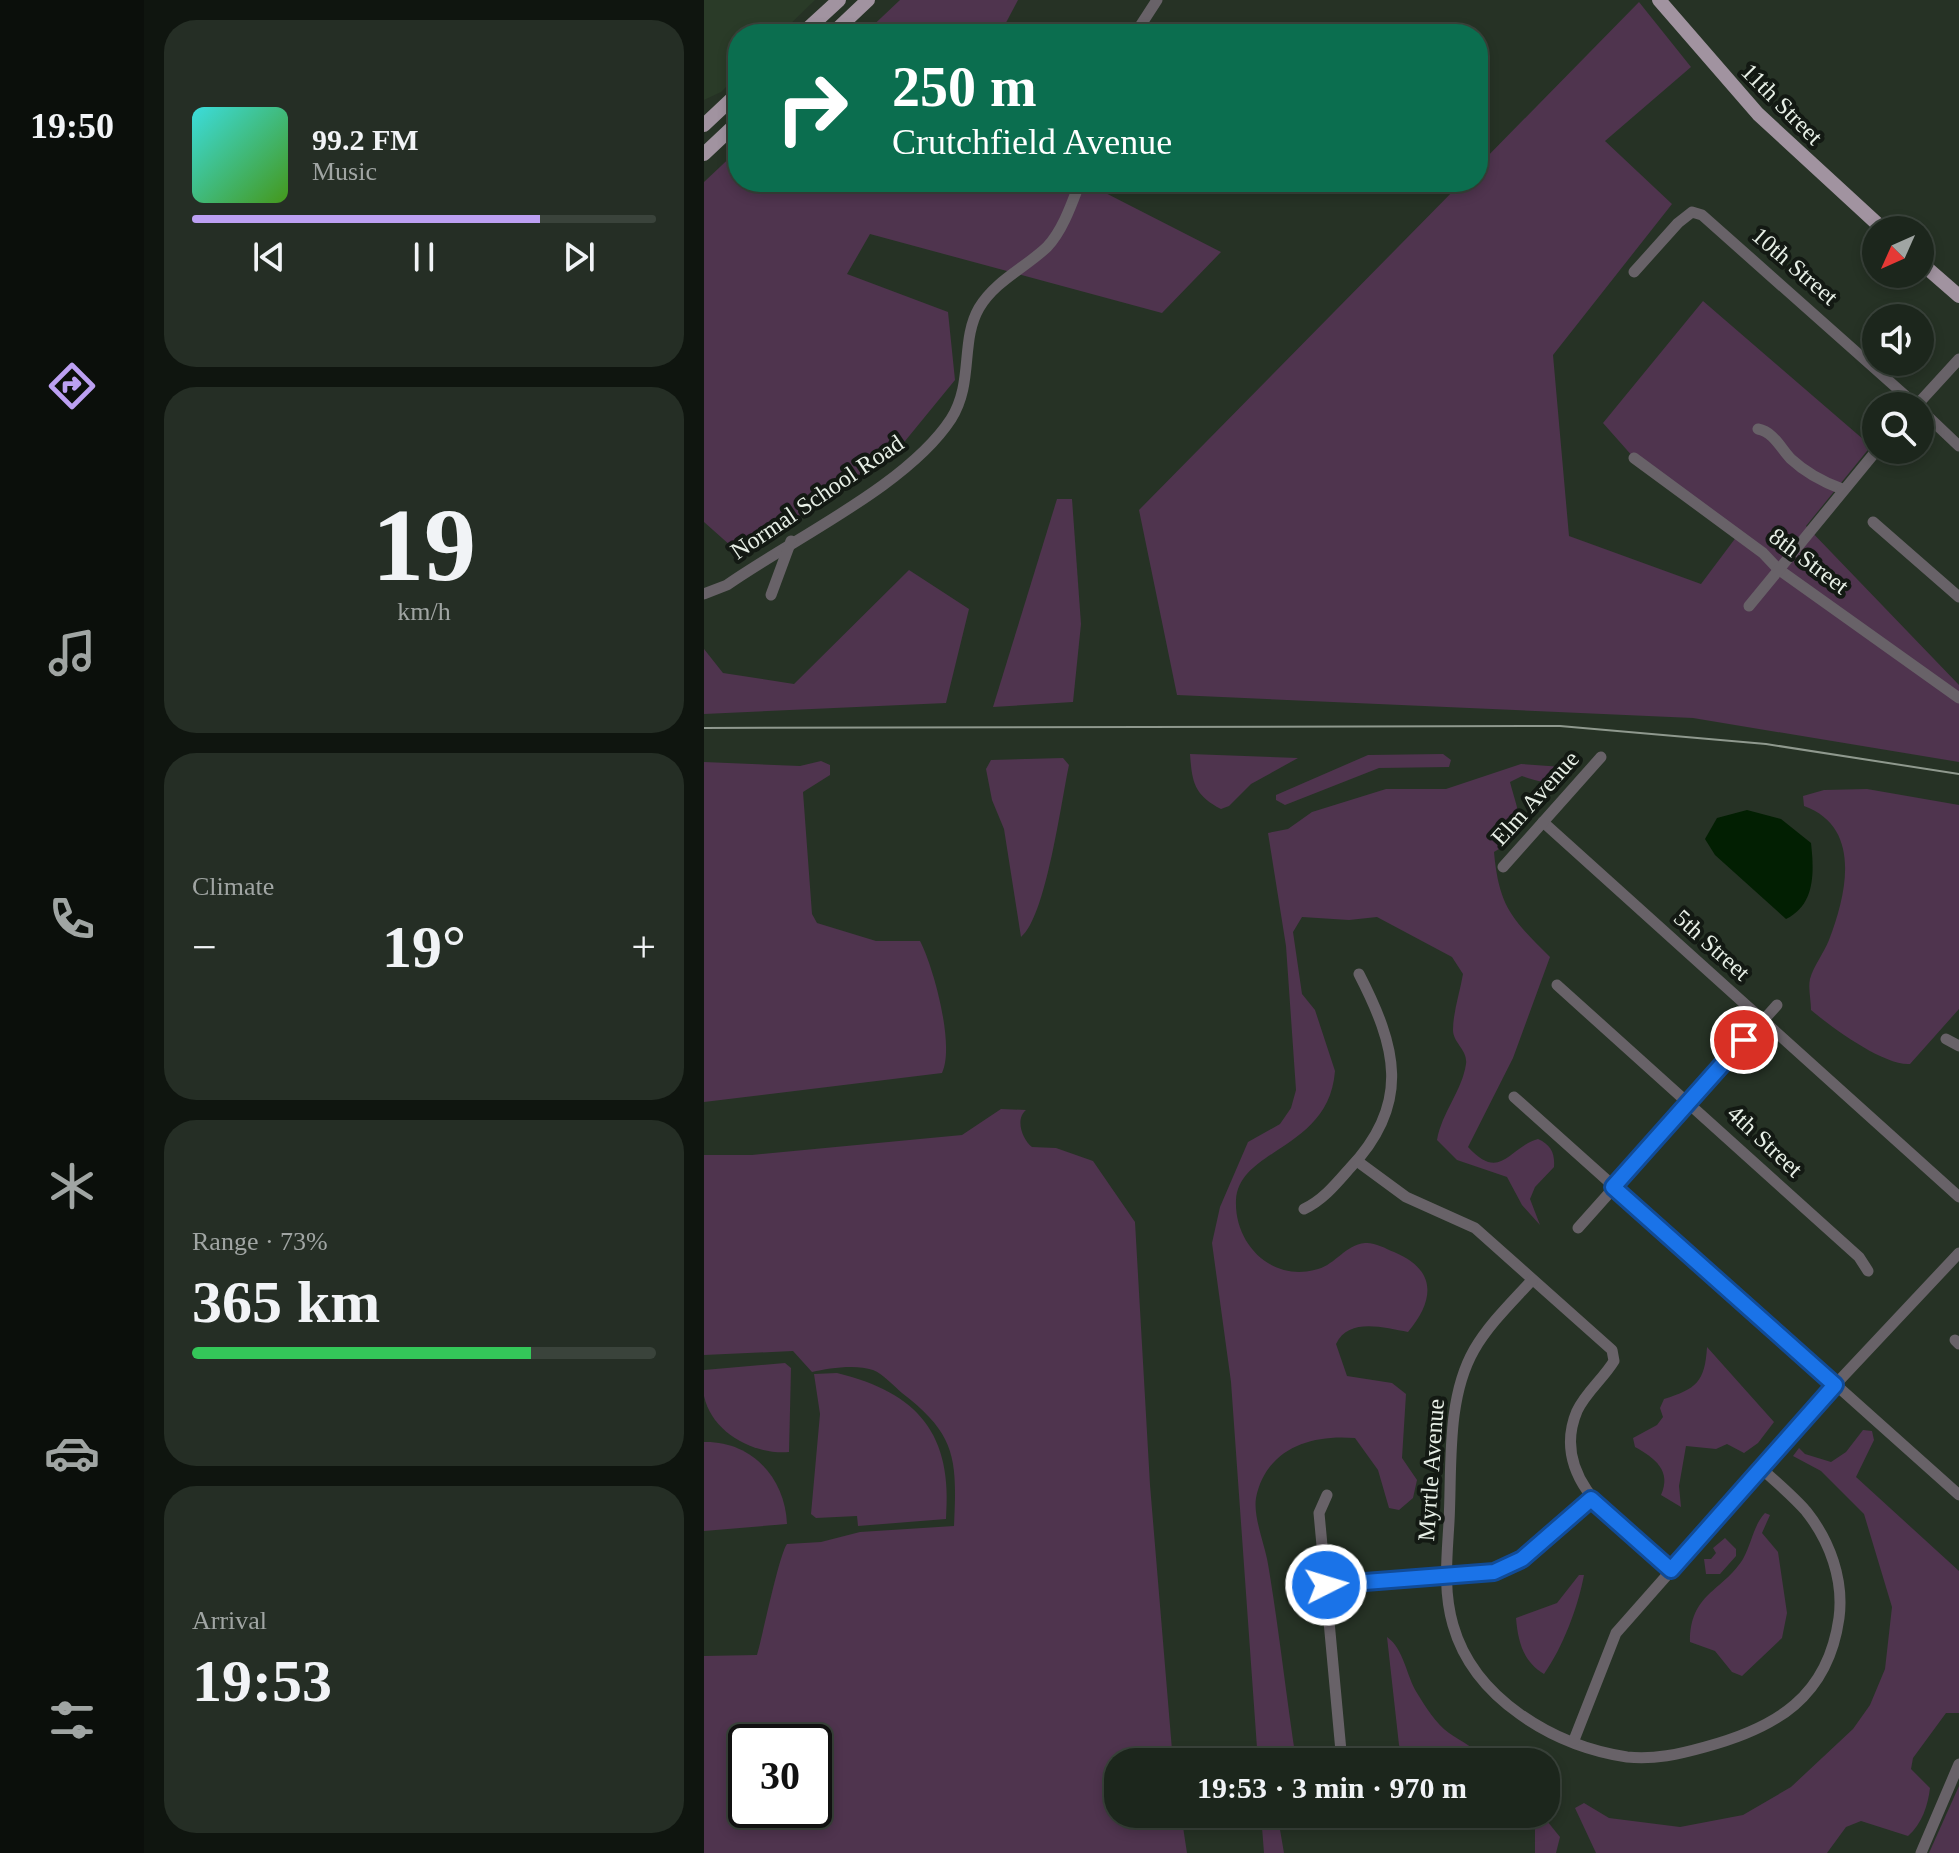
<!DOCTYPE html>
<meta charset="utf-8">
<style>
body{margin:0;font-family:"Times New Roman",serif;background:#252e25;color:#f1f3f6;height:100vh;display:flex;flex-direction:column;font-size:30px;white-space:nowrap}
*{box-sizing:border-box;margin:0}
p{font-size:26px;color:#a0a5a3}
.icon{flex:none;width:44px;height:44px;fill:none;stroke:currentColor;stroke-width:2;stroke-linecap:round;stroke-linejoin:round}
.map{position:relative;flex:1;overflow:hidden}
.side{display:flex;flex-direction:column;gap:20px;padding:20px;background:#0f150f;width:560px}
.side>*{flex:none}
.top-card{position:absolute;left:24px;top:24px;width:760px;height:168px;border-radius:32px;box-shadow:0 4px 12px #0003,0 0 0 2px #3a433b;background:#0b6e4f;color:#fff;overflow:hidden}
.needle{width:52px;rotate:225deg}
.controls{position:absolute;left:1158px;top:216px;display:grid;gap:16px}
.controls a{display:grid;place-items:center;width:72px;height:72px;border-radius:50%;background:#1c261c;box-shadow:0 4px 12px #0003,0 0 0 2px #3a433b;font-size:40px}
.speed{position:absolute;left:24px;top:1724px;display:flex;gap:16px;font-size:40px;font-weight:700;text-align:center}
.speed>*{display:grid;place-content:center;width:104px;height:104px;border-radius:50%;background:#1c261c;box-shadow:0 4px 12px #0003,0 0 0 2px #3a433b;line-height:1}
.speed .limit{border:4px solid #111;border-radius:12px;background:#fff;color:#111}
.pin{position:absolute;display:grid;place-items:center;width:68px;height:68px;color:#fff;margin:-34px;border:4px solid #fff;border-radius:50%;box-shadow:0 2px 8px #0007}
.me{position:absolute;width:88px;margin:-44px;rotate:85deg;stroke-linejoin:round;filter:drop-shadow(0 0 6px #0008)}
.turn{display:flex;align-items:center;gap:28px;height:168px;padding:0 32px;font-size:36px}
.turn .icon{width:104px;height:104px;stroke-width:2.5}
.turn b{display:block;font-size:56px;line-height:68px}
.big{font-size:60px;font-weight:700;line-height:1.1}
.side .widget{flex:1;display:flex;flex-direction:column;justify-content:center;gap:12px;min-width:0;padding:0 28px;border-radius:32px;background:#252e25}
.side .dial{align-items:center;gap:0}
.dial b{font-size:104px;line-height:1}
.song{display:flex;align-items:center;gap:24px}
.cover{width:96px;height:96px;border-radius:12px;background:linear-gradient(135deg,hsl(180 70% 55%),hsl(100 70% 35%))}
.played{height:8px;border-radius:4px;background:linear-gradient(90deg,#bca0f2 75%,#3a433b 75%)}
.keys{display:flex;justify-content:space-around;direction:ltr}
.heat{display:flex;justify-content:space-between;align-items:center;font-size:44px;direction:ltr}
.charge{height:12px;border-radius:6px;background:linear-gradient(90deg,#34c759 73%,#3a433b 0)}
.trip{position:absolute;left:400px;top:1748px;width:456px;height:80px;border-radius:32px;background:#1c261c;box-shadow:0 4px 12px #0003,0 0 0 2px #3a433b;font-weight:700;line-height:80px;text-align:center}
main{display:flex;flex:1;min-height:0}
.tabs{display:flex;flex-direction:column;width:144px;justify-content:space-around;align-items:center;background:#0b0f0b;color:#a0a5a3}
.tabs .icon{width:56px;height:56px}
.tabs .selected{color:#bca0f2}
.tabs b{font-size:36px;color:#f1f3f6}
.map>svg:first-child{display:block}
.built{fill:#2a3b28}
.green{fill:#4f344e;fill-rule:evenodd}
.water{fill:#021f02}
.lines{fill:none;stroke-linecap:round;stroke-linejoin:round}
.minor{stroke:#686268;stroke-width:11}
.major{stroke:#a193a0;stroke-width:14}
.rail{stroke:#8f998e;stroke-width:2}
.route-casing{stroke:#114b97;stroke-width:20}
.route{stroke:#1a73e8;stroke-width:14}
.labels{text-anchor:middle;stroke-width:8;stroke-linejoin:round;paint-order:stroke}
.street-label{font-size:24px;fill:#e7efe6;stroke:#131913}
</style>
<main>
<nav class="tabs">
<b>19:50</b>
<svg class="icon selected" aria-label="directions" viewBox="0 0 24 24"><path d="M12 3l9 9-9 9-9-9zM9 14v-3h6M13 9l2 2-2 2"/></svg>
<svg class="icon" aria-label="music" viewBox="0 0 24 24"><path d="M9 18V5l10-2v13"/><circle cx="6" cy="18" r="3"/><circle cx="16" cy="16" r="3"/></svg>
<svg class="icon" aria-label="phone" viewBox="0 0 24 24"><path d="M5 4h4l2 5-3 2q2 4 5 5l2-3 5 2v4C11 20 4 13 5 4z"/></svg>
<svg class="icon" aria-label="climate" viewBox="0 0 24 24"><path d="M12 3v18M4 7l16 10M4 17L20 7"/></svg>
<svg class="icon" aria-label="car" viewBox="0 0 24 24"><path d="M5 17H2v-5l4-1 3-4h7l3 4 3 1v5h-3M9 17h6M6 11h13"/><circle cx="7" cy="17" r="2"/><circle cx="17" cy="17" r="2"/></svg>
<svg class="icon" aria-label="filters" viewBox="0 0 24 24"><path d="M4 7h16M4 17h16"/><circle cx="9" cy="7" r="2"/><circle cx="15" cy="17" r="2"/></svg>
</nav>
<section class="side">
<div class="widget">
<div class="song"><i class="cover"></i><div><b>99.2 FM</b><p>Music</p></div></div>
<div class="played"></div>
<div class="keys"><svg class="icon" aria-label="previous" viewBox="0 0 24 24"><path d="M18 5L8 12l10 7zM5 5v14"/></svg><svg class="icon" aria-label="pause" viewBox="0 0 24 24"><path d="M8 5v14M16 5v14"/></svg><svg class="icon" aria-label="next" viewBox="0 0 24 24"><path d="M6 5l10 7-10 7zM19 5v14"/></svg></div>
</div>
<div class="widget dial"><b>19</b><p>km/h</p></div>
<div class="widget"><p>Climate</p>
<div class="heat"><a>−</a><b class="big">19°</b><a>+</a></div>
</div>
<div class="widget"><p>Range · 73%</p><b class="big">365 km</b><div class="charge"></div></div>
<div class="widget"><p>Arrival</p><b class="big">19:53</b></div>
</section>
<div class="map">
<svg width="1255" height="1853" viewBox="0 0 1255 1853">
<rect width="100%" height="100%" fill="#263225"/>
<polygon class="built" points="0,0 111,0 76,34 34,34 34,75 17,92 0,100"/>
<g class="green">
<polygon points="196,0 314,0 296,34 160,34"/>
<polygon points="935,2 987,67 901,141 968,204 849,355 865,536 997,584 1033,536 930,458 899,423 999,301 1167,446 1102,526 1255,685 1255,762 989,718 473,695 435,510 758,182 774,182 774,166"/>
<polygon points="34,150 34,182 380,182 517,252 458,313 166,234 143,274 244,312 251,380 188,457 36,554 0,522 0,182"/>
<polygon points="353,499 368,499 377,624 369,702 289,707"/>
<polygon points="205,570 265,609 242,703 0,714 0,649 19,673 90,684"/>
<path d="M486 754 594 758 547 784 525 806 517 809C490 795 488 782 486 754Z"/>
<polygon points="739,754 747,760 745,767 675,768 581,805 572,800 572,795 664,755"/>
<path d="M359 758 365 765C357 802 342 917 317 937L300 829 288 800 282 769 287 760Z"/>
<path d="M117 761 126 765V775L99 792 108 914 113 923 172 941H216C230 968 251 1046 238 1073L0 1102V762L96 766Z"/>
<path d="M817 764 873 768C855 787 842 784 818 776L806 782C815 817 826 831 790 852 795 907 808 919 846 957L809 1058 764 1147C797 1183 805 1147 834 1139 847 1145 851 1153 850 1167L831 1187 826 1199 836 1225 818 1205 803 1177 753 1160 733 1140C738 1112 758 1091 762 1064 764 1050 749 1043 749 1030 749 1012 756 992 759 974L748 957 673 917 645 920 598 917 589 932 598 994 611 1010 631 1071C625 1150 535 1148 532 1200 530 1245 569 1283 614 1269 632 1264 641 1245 661 1243 670 1242 681 1248 690 1252 733 1270 731 1300 704 1332 680 1328 645 1317 632 1344L643 1376 688 1383 702 1394 698 1458 713 1480 709 1498 695 1510 685 1508 674 1470 651 1438C606 1434 562 1449 552 1498 549 1517 561 1545 564 1564 575 1629 582 1695 592 1760L554 1762 527 1382 508 1243 516 1207 544 1142 576 1124 587 1108 592 1090 582 946 564 833 584 829 608 812 682 789H742Z"/>
<path d="M1163 789 1255 805V1009L1206 1064C1180 1066 1127 1027 1107 1010 1107 1000 1104 988 1106 979 1110 965 1120 953 1125 940 1143 893 1158 827 1100 806L1099 796 1120 790Z"/>
<path d="M297 1109 322 1110C311 1119 318 1139 328 1147L352 1148 389 1161 431 1222 446 1485 469 1762H414V1814H477L483 1853H0V1656L53 1655C59 1634 75 1555 83 1544L117 1542 156 1532 250 1526C253 1460 253 1435 198 1393 190 1386 179 1374 169 1370 152 1364 125 1368 108 1372L89 1351 0 1355V1155H48L258 1135ZM42 1742H110V1810H42Z"/>
<path d="M1003 1347 1070 1422 1054 1443 1040 1453 1023 1444 1012 1449 982 1446 975 1486 977 1507 957 1495C968 1471 951 1458 931 1447L929 1438 953 1425 959 1417 956 1408 960 1399C992 1389 1001 1382 1003 1347Z"/>
<path d="M81 1363 87 1368 85 1452C50 1455 8 1433 0 1396 0 1388 0 1378 0 1370Z"/>
<path d="M133 1373C215 1393 249 1435 242 1519L154 1526 153 1516 112 1518 107 1514 116 1414 110 1374Z"/>
<path d="M1159 1430 1168 1431 1170 1440 1152 1477 1255 1571V1713H1242L1209 1758 1207 1769 1226 1788C1224 1805 1218 1824 1204 1836L1157 1821 1142 1827 1123 1853H892L871 1808 880 1803 905 1818 976 1827 1039 1815 1087 1787 1149 1729 1166 1705 1181 1669 1188 1607 1160 1514 1117 1471 1089 1456 1095 1448 1101 1454 1127 1462 1142 1452Z"/>
<path d="M0 1442C48 1441 81 1478 83 1524L0 1531Z"/>
<path d="M1061 1513 1066 1515 1058 1533 1074 1552 1083 1613 1078 1638 1038 1676 1028 1672 1011 1651 986 1642C986 1593 1018 1592 1039 1559 1048 1543 1049 1526 1061 1513Z"/>
<polygon points="1021,1538 1032,1549 1032,1556 1016,1574 1002,1574 1000,1559 1007,1559 1012,1553 1009,1548"/>
<path d="M875 1575H880C874 1607 859 1647 840 1674 819 1662 814 1641 812 1618L853 1603Z"/>
<path d="M683 1637C700 1649 702 1675 713 1693 721 1706 732 1724 745 1733 758 1742 770 1747 781 1759L701 1761 695 1745Z"/>
<polygon points="1255,1786 1255,1853 1225,1853"/>
<polygon points="557,1814 582,1814 574,1818 580,1853 560,1853"/>
<polygon points="839,1816 856,1837 852,1853 831,1853 831,1822"/>
</g>
<path class="water" d="M1043 810 1077 819 1107 843C1110 871 1112 904 1082 919L1011 855 1001 839 1013 818Z"/>
<g class="lines">
<g class="minor">
<polyline points="431,34 453,0"/>
<polyline points="930,272 974,223 988,212 998,215 1213,406"/>
<polyline points="1212,406 1255,359"/>
<polyline points="1216,409 1255,446"/>
<path d="M1054 429C1070 432 1077 449 1087 459 1102 473 1119 482 1138 489"/>
<polyline points="930,458 1059,553 1074,569 1255,698"/>
<polyline points="1169,522 1255,597"/>
<path d="M0 594 23 585C90 538 204 485 247 419 270 383 256 341 275 308 291 281 321 268 343 247 359 230 368 203 376 182"/>
<polyline points="67,595 87,541"/>
<polyline points="1045,606 1173,450"/>
<polyline points="839,822 1255,1197"/>
<polyline points="799,867 897,757"/>
<polyline points="853,985 1155,1257 1164,1271"/>
<polyline points="1242,1039 1255,1046"/>
<polyline points="810,1097 1255,1495"/>
<path d="M653 1161 702 1197 771 1228 908 1350 910 1361C899 1379 882 1392 873 1411 843 1482 922 1530 967 1570"/>
<path d="M600 1209C619 1200 632 1184 646 1168 708 1103 692 1046 655 974"/>
<polyline points="874,1228 1073,1005"/>
<path d="M828 1280C808 1302 785 1324 770 1350 742 1399 748 1467 745 1522 743 1557 739 1591 749 1625 770 1699 850 1746 923 1757 950 1760 976 1754 1001 1747 1072 1728 1124 1697 1135 1618 1140 1580 1126 1541 1102 1511 1089 1496 1073 1483 1058 1469"/>
<polyline points="1251,1340 1255,1344"/>
<polyline points="623,1495 615,1513 638,1762"/>
<polyline points="622,1585 790,1572 818,1559 887,1499"/>
<polyline points="870,1740 912,1633 1131,1385 1255,1253"/>
<polyline points="1217,1853 1255,1764"/>
</g>
<g class="major">
<polyline points="955,0 1054,114 1180,230"/>
<polyline points="98,34 135,0"/>
<polyline points="128,34 164,0"/>
<polyline points="0,125 34,93"/>
<polyline points="0,154 34,122"/>
<polyline points="1216,262 1255,296"/>
</g>
<polyline class="rail" points="0,728 856,726 1062,744 1255,774"/>
</g>
<g class="lines">
<defs>
<polyline id="route" points="622,1585 790,1572 818,1559 887,1499 967,1570 1131,1385 909,1187 1040,1040"/>
</defs>
<use href="#route" class="route-casing"/>
<use href="#route" class="route"/>
</g>
<g class="labels">
<g class="street-label">
<text transform="translate(1078 104) rotate(45)" y="8">11th Street</text>
<text transform="translate(1091 266) rotate(41)" y="8">10th Street</text>
<text transform="translate(113 497) rotate(-34)" y="8">Normal School Road</text>
<text transform="translate(1105 561) rotate(37)" y="8">8th Street</text>
<text transform="translate(831 798) rotate(-48)" y="8">Elm Avenue</text>
<text transform="translate(1008 945) rotate(42)" y="8">5th Street</text>
<text transform="translate(1061 1141) rotate(43)" y="8">4th Street</text>
<text transform="translate(727 1470) rotate(-86)" y="8">Myrtle Avenue</text>
</g>
</g>
</svg>
<div class="controls">
<a><svg class="needle" viewBox="-14 -14 28 28"><path d="M0-13l5 13h-10z" fill="#e53935"/><path d="M0 13l5-13h-10z" fill="#a0a5a3"/></svg></a>
<a><svg class="icon" aria-label="sound" viewBox="0 0 24 24"><path d="M4 9h4l5-4v14l-5-4H4zM17 9q2 3 0 6"/></svg></a>
<a><svg class="icon" aria-label="search" viewBox="0 0 24 24"><circle cx="10" cy="10" r="6"/><path d="M15 15l6 6"/></svg></a>
</div>
<div class="speed"><div class="limit">30</div></div>
<div class="pin" style="left:1040px;top:1040px;background:#d93025"><svg class="icon" aria-label="arrive" viewBox="0 0 24 24"><path d="M6 21V4h12l-3 4 3 4H6"/></svg></div>
<svg class="me" style="left:622px;top:1585px" viewBox="-20 -20 40 40"><circle r="17" fill="#1a73e8" stroke="#fff" stroke-width="3"/><path d="M0-11L8 9 0 5-8 9z" fill="#fff"/></svg>
<div class="trip">19:53 · 3 min · 970 m</div>
<div class="top-card">
<div class="turn"><svg class="icon" aria-label="right" viewBox="0 0 24 24"><path d="M7 20v-9h11M14 6l5 5-5 5"/></svg><div><b>250 m</b>Crutchfield Avenue</div></div>
</div>
</div>
</main>
